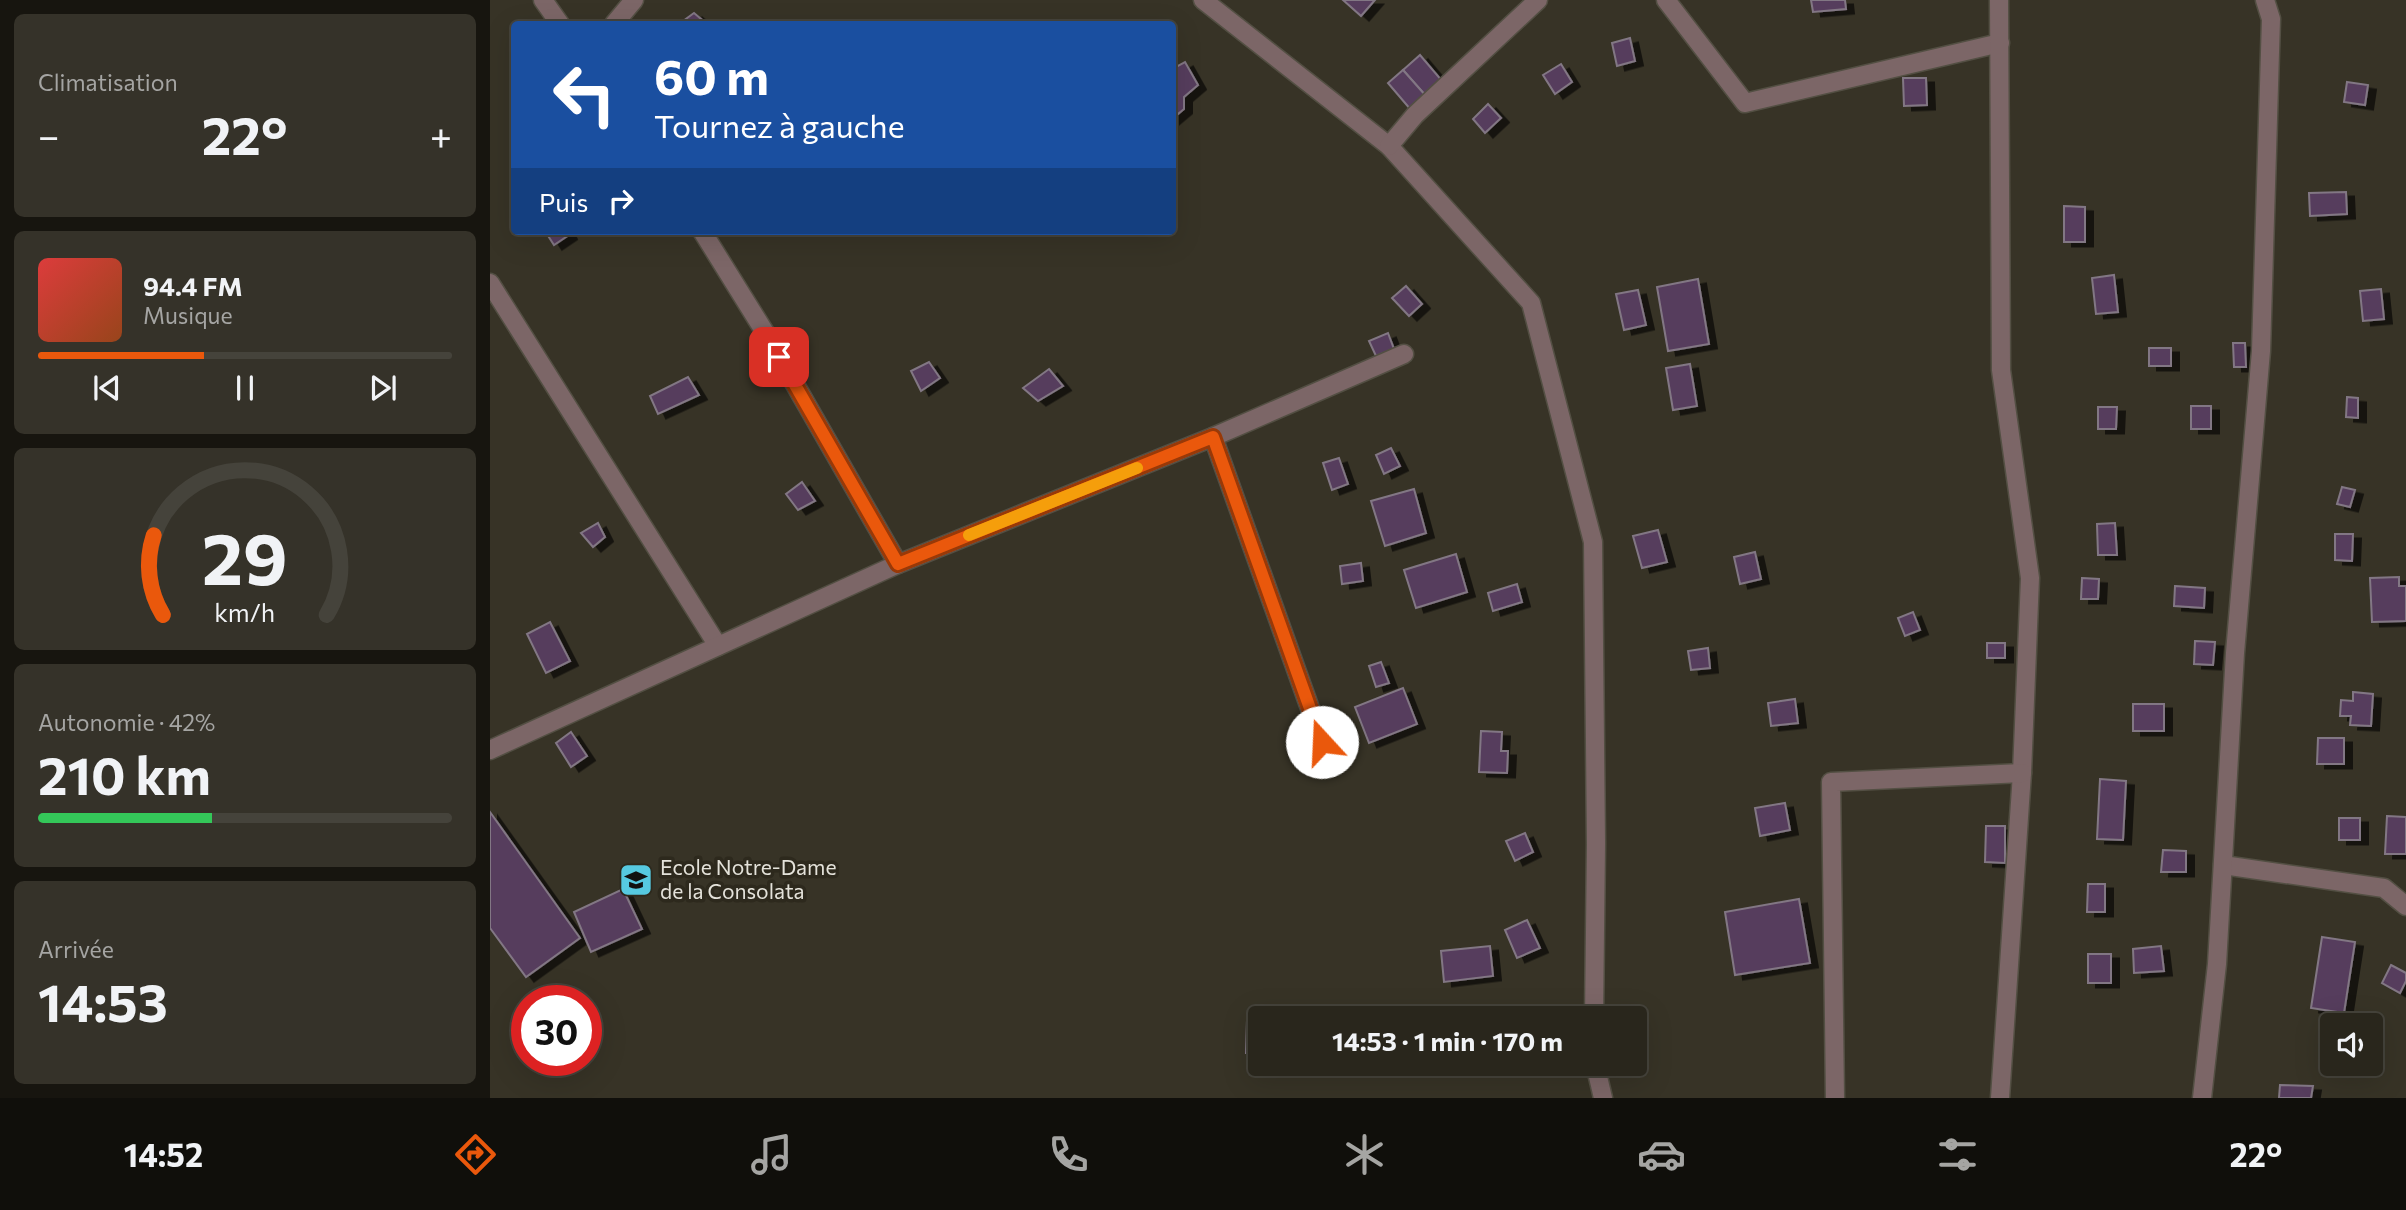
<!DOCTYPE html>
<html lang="fr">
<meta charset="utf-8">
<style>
body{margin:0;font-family:Commissioner,sans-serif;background:#353229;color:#f1f3f6;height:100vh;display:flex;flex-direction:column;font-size:26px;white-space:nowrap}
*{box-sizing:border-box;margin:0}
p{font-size:23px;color:#a5a5a3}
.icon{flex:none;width:38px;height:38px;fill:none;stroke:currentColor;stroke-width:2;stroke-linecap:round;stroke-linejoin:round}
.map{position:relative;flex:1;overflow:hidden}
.drawer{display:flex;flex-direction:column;gap:14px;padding:14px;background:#17150f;width:490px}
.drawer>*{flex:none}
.banner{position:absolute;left:21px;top:21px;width:665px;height:214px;border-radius:7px;box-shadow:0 7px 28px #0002,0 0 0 2px #45433b;background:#1a4fa0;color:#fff;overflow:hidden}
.controls{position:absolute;left:1830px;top:1013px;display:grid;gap:14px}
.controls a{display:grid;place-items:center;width:63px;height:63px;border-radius:7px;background:#29261c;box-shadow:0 7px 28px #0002,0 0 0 2px #45433b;font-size:35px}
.speed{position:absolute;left:21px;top:985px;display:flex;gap:14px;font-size:35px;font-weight:700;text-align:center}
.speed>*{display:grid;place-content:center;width:91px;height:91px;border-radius:50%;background:#29261c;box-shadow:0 7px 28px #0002,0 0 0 2px #45433b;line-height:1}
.speed .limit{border:10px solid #d22;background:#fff;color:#111}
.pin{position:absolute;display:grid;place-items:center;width:60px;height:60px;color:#fff;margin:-30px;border-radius:14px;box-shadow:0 4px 10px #0006}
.me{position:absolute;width:77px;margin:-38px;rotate:340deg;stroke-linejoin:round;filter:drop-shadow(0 0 5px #0008)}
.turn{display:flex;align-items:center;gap:24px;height:147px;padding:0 28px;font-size:32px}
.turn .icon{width:91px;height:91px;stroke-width:2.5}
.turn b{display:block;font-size:49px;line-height:60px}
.then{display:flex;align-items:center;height:66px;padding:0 28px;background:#0003;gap:14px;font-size:26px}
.big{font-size:52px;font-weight:700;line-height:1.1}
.drawer .card{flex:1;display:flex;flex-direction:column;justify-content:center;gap:10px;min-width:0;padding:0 24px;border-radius:10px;background:#353229}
.drawer .dial{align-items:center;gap:0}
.dial svg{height:182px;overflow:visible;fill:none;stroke:#45433b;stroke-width:7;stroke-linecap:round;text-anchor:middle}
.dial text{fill:#f1f3f6;stroke:none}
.song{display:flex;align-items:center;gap:21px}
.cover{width:84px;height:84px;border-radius:10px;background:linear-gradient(135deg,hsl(0 70% 55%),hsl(20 70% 35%))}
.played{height:7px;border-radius:4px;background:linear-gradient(90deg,#ea580c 40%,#45433b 40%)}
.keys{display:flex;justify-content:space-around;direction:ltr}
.heat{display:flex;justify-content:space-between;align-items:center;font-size:38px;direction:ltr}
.charge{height:10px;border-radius:5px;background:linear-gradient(90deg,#34c759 42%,#45433b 0)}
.trip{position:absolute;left:758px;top:1006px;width:399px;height:70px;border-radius:7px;background:#29261c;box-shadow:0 7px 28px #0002,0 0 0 2px #45433b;font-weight:700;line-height:70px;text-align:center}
.menu{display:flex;height:112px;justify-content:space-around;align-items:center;background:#100f0b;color:#a5a5a3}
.menu .icon{width:49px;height:49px}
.menu .active{color:#ea580c}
.menu b{font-size:32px;color:#f1f3f6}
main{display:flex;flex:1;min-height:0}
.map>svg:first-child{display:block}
.building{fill:#573d5d;stroke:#827784;stroke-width:2;filter:url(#shadow)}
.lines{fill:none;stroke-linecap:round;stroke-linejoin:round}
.minor-casing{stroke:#534f43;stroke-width:21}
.minor{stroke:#7c6667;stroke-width:18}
.route-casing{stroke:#983908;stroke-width:18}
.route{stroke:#ea580c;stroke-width:12}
.slow{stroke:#f59e0b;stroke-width:12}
.labels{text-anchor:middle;stroke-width:7;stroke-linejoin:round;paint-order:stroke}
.poi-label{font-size:21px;fill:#e4e2da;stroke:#2d291d;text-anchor:start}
</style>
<main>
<section class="drawer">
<div class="card"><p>Climatisation</p>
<div class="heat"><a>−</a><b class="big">22°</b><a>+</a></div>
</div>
<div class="card">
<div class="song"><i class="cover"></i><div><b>94.4 FM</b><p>Musique</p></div></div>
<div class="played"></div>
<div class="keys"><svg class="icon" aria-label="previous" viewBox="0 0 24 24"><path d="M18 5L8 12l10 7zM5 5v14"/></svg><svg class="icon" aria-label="pause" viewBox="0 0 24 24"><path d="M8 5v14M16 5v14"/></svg><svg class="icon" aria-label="next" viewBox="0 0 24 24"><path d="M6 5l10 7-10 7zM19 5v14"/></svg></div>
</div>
<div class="card dial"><svg viewBox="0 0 100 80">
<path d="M14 69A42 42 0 1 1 86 69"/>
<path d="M14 69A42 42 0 0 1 10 34" stroke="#ea580c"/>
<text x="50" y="56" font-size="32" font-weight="700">29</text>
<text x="50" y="72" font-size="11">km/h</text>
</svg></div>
<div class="card"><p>Autonomie · 42%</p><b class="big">210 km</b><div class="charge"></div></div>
<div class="card"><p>Arrivée</p><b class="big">14:53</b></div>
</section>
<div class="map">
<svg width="1916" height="1098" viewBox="0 0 1916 1098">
<defs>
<filter id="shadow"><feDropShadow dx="8" dy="4.5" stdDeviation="0" flood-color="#0009"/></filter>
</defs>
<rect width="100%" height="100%" fill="#373326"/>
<g class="building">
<polygon points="853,0 885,0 871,16"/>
<polygon points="1321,0 1355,0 1356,9 1323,12"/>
<polygon points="204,13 217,24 189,24"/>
<polygon points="1140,38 1145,61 1127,66 1122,43"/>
<polygon points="930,55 953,82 936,96 913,70"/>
<polygon points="695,62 708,85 694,97 694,109 682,119 682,69"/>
<polygon points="1071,64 1082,82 1065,94 1053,75"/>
<polygon points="913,70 936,96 921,110 898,83"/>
<polygon points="1413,78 1436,78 1437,105 1414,106"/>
<polygon points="1857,82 1878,85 1875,105 1854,102"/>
<polygon points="998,104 1011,118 995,133 983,119"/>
<polygon points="1856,192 1857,214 1820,216 1819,193"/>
<polygon points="1574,206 1595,207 1595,242 1574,242"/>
<polygon points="55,231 77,231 79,235 64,245"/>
<polygon points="1624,275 1628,312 1606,314 1602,278"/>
<polygon points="1208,279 1219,344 1178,351 1167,287"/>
<polygon points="916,286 932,304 919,316 902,298"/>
<polygon points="1891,289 1894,319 1873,321 1870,291"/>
<polygon points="1148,290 1156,325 1134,330 1126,294"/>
<polygon points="898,333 904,349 886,356 879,341"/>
<polygon points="1743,343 1755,343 1756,367 1744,367"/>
<rect x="1659" y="348" width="22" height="18"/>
<polygon points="439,362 450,378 431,391 421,371"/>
<polygon points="1200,364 1207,406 1183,410 1176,368"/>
<polygon points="559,369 573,386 548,401 533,388"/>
<polygon points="198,377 209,395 168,414 160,396"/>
<polygon points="1857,397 1868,398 1868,418 1856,417"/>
<rect x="1701" y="406" width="20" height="23"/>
<polygon points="1608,407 1627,407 1626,429 1608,429"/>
<polygon points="901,448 910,466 894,474 886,455"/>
<polygon points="849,458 858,484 842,490 833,463"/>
<polygon points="312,482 325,501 308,510 296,494"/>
<polygon points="1852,487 1865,490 1860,507 1847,504"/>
<polygon points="924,489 936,533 895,546 881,501"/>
<polygon points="108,523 115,537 103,547 91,533"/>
<polygon points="1625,523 1627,555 1608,555 1607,524"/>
<polygon points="1168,530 1177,562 1152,568 1143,536"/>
<polygon points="1845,534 1863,534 1862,561 1845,560"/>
<polygon points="1265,552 1271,579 1250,584 1244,557"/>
<polygon points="966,554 977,592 926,608 914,570"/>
<polygon points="871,563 873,581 852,584 850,566"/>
<polygon points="1909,577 1909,586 1916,586 1916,621 1882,622 1880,578"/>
<polygon points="1592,578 1609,579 1608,599 1591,599"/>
<polygon points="1027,584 1032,602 1003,611 998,593"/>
<polygon points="1685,586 1715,588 1714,608 1684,606"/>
<polygon points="1423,612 1430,630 1415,636 1408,618"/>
<polygon points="60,622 80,661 56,673 37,634"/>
<polygon points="1705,641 1725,642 1723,665 1704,664"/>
<rect x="1497" y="643" width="18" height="15"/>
<polygon points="1218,648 1220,668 1201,670 1198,651"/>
<polygon points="891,662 899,683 886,687 879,666"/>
<polygon points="913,688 927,724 879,743 865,707"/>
<polygon points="1863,692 1883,694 1881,726 1860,725 1861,716 1850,716 1851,700 1863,701"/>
<polygon points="1305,699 1308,723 1281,726 1278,703"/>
<rect x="1643" y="704" width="31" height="27"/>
<polygon points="991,731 1012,732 1011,751 1018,751 1017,773 989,772"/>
<polygon points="81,732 97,756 81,767 66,743"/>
<polygon points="1828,738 1854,738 1854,764 1827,764"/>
<polygon points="1610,779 1636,781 1633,840 1607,839"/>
<polygon points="1295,803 1300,830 1270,836 1265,808"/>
<polygon points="0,812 90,938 36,977 0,928"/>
<polygon points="1897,816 1916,817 1916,854 1895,854"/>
<rect x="1849" y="818" width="21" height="22"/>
<polygon points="1496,826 1515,826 1515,863 1495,862"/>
<polygon points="1035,833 1043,852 1025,861 1016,841"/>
<polygon points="1673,850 1696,851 1696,872 1671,872"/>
<polygon points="1598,884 1615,884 1615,912 1597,912"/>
<polygon points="133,889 152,929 101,952 84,912"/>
<polygon points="1309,899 1320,963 1245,975 1235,912"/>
<polygon points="1037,920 1050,948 1027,958 1015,930"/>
<polygon points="1832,937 1865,942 1854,1013 1821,1008"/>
<polygon points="1000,946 1003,976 954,982 951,951"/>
<polygon points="1671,946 1674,971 1644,973 1643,949"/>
<rect x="1598" y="954" width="23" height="29"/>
<polygon points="1901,965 1916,973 1916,981 1910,993 1892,983"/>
<polygon points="757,1020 770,1021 770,1053 756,1053"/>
<polygon points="1790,1085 1823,1086 1821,1098 1789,1098"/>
</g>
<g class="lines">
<defs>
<g id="minor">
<polyline points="53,0 70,24"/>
<polyline points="713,0 899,146 1041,303 1103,542 1106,844 1104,1018"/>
<polyline points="1176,0 1255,103 1510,43"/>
<polyline points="1509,0 1511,370 1540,578 1532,773 1510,1098"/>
<polyline points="124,24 144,0"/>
<polyline points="899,146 925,115 1048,0"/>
<polyline points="212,231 276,334 408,564"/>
<polyline points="0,283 228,646"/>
<polyline points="723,437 832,742"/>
<polyline points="0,750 408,564 723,437 914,354"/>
<polyline points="1733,865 1894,888 1916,906"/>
<polyline points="1105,1064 1113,1098"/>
<polyline points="1345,1098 1341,782 1532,773"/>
<polyline points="1712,1098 1727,964 1745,653 1771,351 1781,19 1775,0"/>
</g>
</defs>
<use href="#minor" class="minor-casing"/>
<use href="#minor" class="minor"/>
</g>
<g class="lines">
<defs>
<polyline id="route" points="289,357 408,564 723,437 832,742"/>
</defs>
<use href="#route" class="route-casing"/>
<use href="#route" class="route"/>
<polyline class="slow" points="479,535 647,468"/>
</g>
<defs>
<symbol id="school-square" viewBox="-11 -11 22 22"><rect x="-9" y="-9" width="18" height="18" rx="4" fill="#56c9e0" stroke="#2d291d"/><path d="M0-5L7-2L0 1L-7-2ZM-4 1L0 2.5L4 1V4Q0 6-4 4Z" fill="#111"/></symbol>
</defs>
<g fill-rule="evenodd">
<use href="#school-square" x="127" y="861" width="38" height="38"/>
</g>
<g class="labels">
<g class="poi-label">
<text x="170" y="875">Ecole Notre-Dame<tspan x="170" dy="24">de la Consolata</tspan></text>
</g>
</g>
</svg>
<div class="controls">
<a><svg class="icon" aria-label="sound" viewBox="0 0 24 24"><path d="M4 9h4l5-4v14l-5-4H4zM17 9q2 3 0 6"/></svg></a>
</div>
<div class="speed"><div class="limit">30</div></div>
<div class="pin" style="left:289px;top:357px;background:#d93025"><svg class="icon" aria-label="arrive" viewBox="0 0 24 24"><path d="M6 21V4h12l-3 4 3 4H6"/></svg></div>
<svg class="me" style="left:832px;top:742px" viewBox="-20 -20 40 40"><circle r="19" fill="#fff"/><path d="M0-13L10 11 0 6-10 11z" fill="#ea580c"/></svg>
<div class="trip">14:53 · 1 min · 170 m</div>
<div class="banner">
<div class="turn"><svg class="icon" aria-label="left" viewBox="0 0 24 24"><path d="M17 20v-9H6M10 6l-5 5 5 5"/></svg><div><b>60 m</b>Tournez à gauche</div></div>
<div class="then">Puis<svg class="icon" aria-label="right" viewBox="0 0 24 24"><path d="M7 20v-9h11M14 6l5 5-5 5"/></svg></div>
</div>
</div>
</main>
<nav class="menu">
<b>14:52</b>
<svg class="icon active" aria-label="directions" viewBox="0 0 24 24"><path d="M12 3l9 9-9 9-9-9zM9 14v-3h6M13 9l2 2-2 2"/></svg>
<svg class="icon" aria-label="music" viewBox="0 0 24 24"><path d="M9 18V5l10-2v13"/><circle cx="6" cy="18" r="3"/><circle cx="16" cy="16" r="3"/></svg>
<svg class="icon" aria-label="phone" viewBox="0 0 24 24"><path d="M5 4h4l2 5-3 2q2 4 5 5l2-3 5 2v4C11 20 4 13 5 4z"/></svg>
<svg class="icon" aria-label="climate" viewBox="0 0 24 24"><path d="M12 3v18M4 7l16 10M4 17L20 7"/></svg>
<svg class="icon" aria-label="car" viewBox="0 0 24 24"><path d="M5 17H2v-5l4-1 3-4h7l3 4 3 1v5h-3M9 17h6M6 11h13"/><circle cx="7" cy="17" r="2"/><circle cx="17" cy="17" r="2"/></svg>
<svg class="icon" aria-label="filters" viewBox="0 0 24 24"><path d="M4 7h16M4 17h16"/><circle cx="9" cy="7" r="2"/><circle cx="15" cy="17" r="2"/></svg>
<b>22°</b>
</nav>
